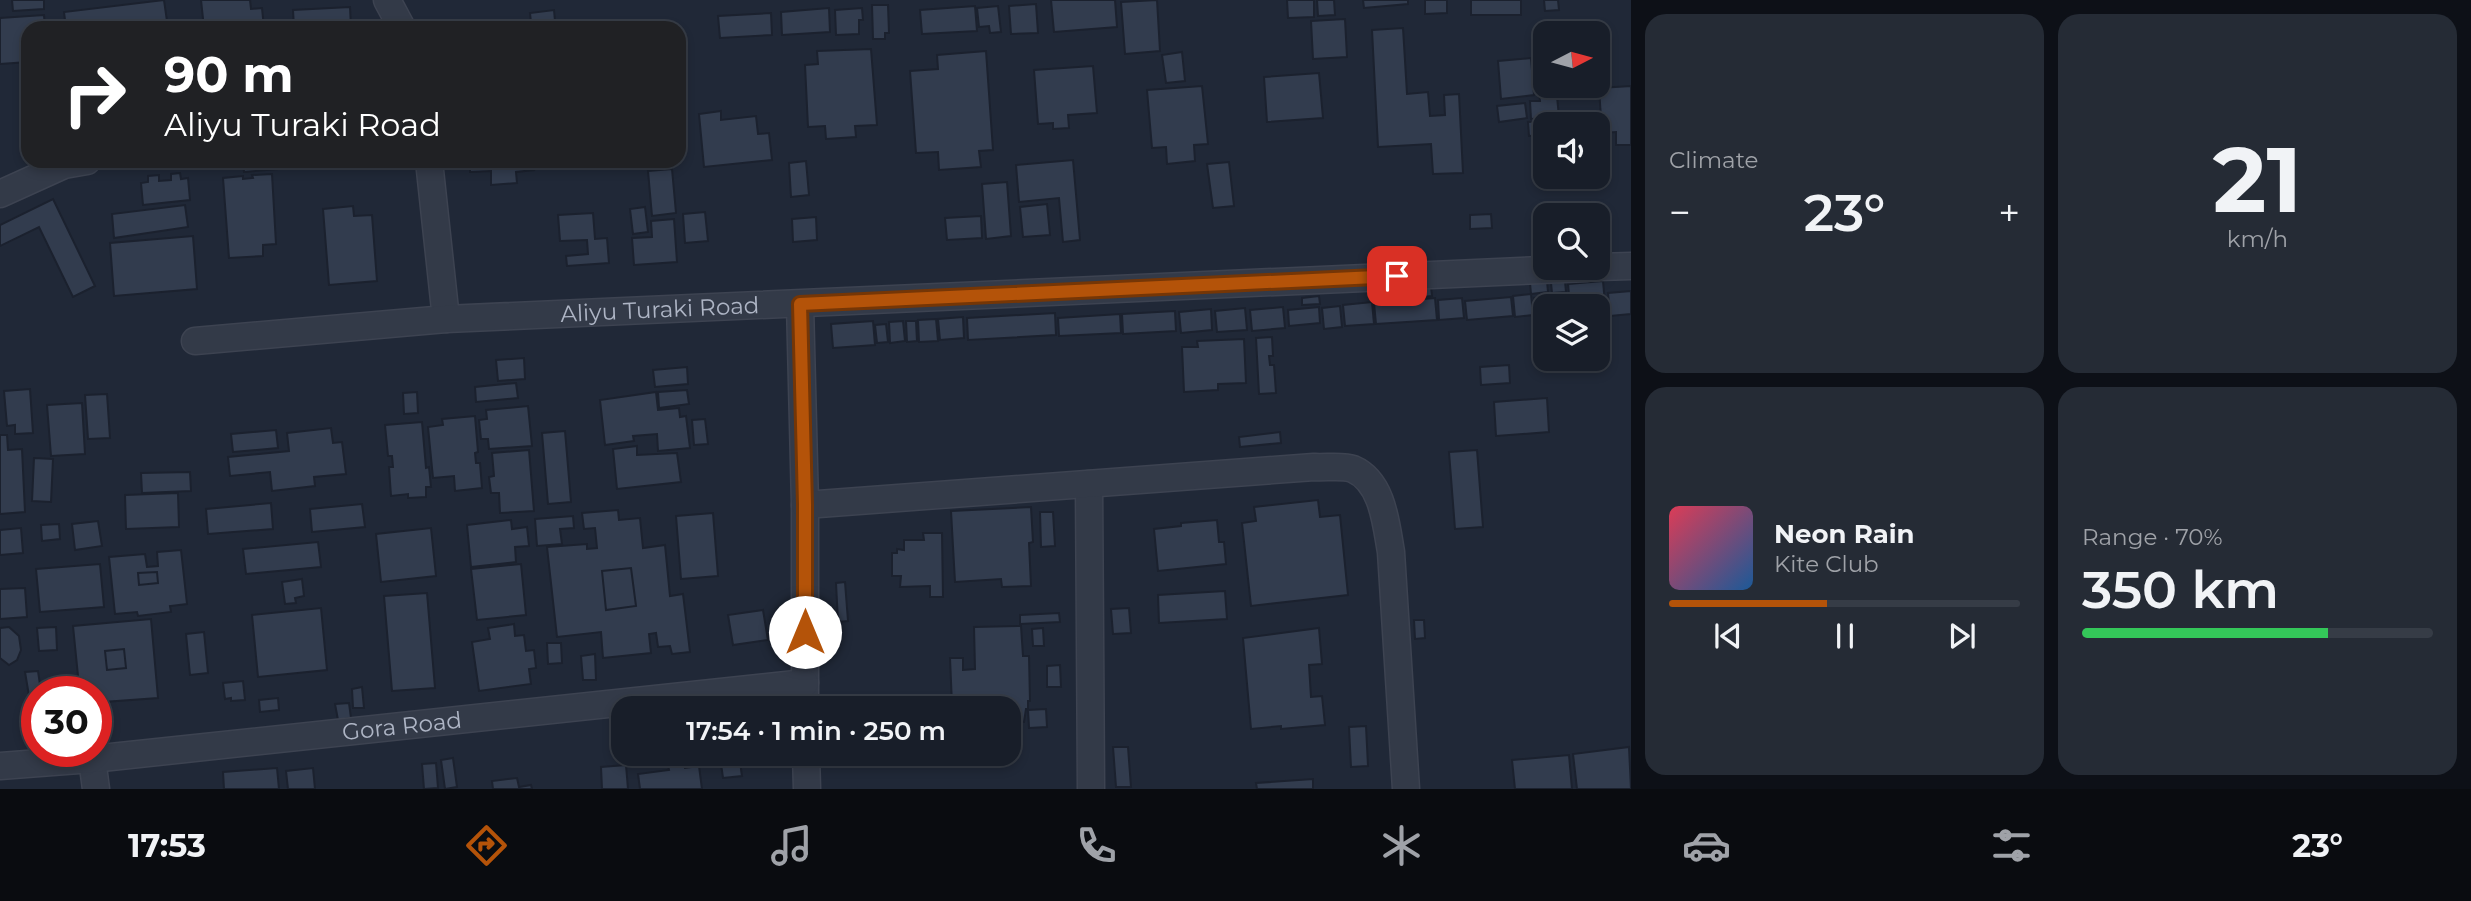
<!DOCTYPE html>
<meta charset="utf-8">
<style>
body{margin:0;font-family:Montserrat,sans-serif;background:#252b35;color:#f1f3f6;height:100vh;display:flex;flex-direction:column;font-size:26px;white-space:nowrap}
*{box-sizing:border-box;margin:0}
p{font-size:23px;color:#9fa2a8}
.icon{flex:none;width:38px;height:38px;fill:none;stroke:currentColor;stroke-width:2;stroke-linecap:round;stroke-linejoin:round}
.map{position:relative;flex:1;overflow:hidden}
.details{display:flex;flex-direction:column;gap:14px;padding:14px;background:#0d1017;width:840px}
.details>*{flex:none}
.banner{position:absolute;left:21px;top:21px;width:665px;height:147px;border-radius:21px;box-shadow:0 4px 10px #0003,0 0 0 2px #363c46;background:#202124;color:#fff;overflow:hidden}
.needle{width:46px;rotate:84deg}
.tools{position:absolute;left:1533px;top:21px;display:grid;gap:14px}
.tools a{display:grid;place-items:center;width:77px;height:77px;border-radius:14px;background:#181e29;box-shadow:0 4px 10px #0003,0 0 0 2px #363c46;font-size:35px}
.speed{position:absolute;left:21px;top:676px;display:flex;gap:14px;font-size:35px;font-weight:700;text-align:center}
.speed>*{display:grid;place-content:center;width:91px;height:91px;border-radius:50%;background:#181e29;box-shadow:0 4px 10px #0003,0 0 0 2px #363c46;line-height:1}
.speed .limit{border:10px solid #d22;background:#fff;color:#111}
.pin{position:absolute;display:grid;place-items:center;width:60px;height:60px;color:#fff;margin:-30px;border-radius:14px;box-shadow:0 4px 10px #0006}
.me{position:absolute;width:77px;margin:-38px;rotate:0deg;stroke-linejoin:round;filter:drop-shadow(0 0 5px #0008)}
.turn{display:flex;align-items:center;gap:24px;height:147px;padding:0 28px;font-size:32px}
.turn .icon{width:91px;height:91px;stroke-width:2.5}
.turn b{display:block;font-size:49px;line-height:60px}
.big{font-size:52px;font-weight:600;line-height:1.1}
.details .widget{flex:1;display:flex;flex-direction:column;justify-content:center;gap:10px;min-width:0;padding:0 24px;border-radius:21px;background:#252b35}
.details .dial{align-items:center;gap:0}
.dial b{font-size:91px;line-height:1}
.song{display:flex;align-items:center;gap:21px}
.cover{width:84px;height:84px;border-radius:10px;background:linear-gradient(135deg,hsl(350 70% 55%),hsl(210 70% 35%))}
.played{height:7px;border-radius:4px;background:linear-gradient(90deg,#b45309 45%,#363c46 45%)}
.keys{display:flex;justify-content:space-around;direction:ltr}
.heat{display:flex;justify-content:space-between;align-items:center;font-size:38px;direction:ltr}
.charge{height:10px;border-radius:5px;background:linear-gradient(90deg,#34c759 70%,#363c46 0)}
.details .tiles{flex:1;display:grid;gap:14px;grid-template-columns:repeat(2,1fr)}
.trip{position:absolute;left:611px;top:696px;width:410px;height:70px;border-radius:21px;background:#181e29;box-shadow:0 4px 10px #0003,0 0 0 2px #363c46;font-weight:600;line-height:70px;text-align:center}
.dock{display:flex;height:112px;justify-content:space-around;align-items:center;background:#0a0c10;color:#9fa2a8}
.dock .icon{width:49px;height:49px}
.dock .on{color:#b45309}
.dock b{font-size:32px;color:#f1f3f6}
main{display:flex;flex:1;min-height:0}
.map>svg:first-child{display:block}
.building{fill:#323c4e;stroke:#1b212e;stroke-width:2}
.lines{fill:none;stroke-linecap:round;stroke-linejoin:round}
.street-casing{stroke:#3d4351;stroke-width:29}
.street{stroke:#333a48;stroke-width:26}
.route-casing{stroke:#753606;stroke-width:18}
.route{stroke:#b45309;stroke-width:12}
.labels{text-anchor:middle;stroke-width:7;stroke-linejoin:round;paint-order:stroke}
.street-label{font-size:23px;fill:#aeb5c5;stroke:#191f2c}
</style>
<main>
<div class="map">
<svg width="1631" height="789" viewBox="0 0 1631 789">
<rect width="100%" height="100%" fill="#202837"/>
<g class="building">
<polygon points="12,0 44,0 44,9 13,11"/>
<polygon points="164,0 168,28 66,28 64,12"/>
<polygon points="201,0 250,0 251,9 262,8 264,28 204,28"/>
<polygon points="1051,0 1115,0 1117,27 1054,32"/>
<polygon points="1157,0 1160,51 1125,54 1121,2"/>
<polygon points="1287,0 1314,0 1314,17 1288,18"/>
<polygon points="1317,0 1334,0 1335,15 1318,16"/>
<polygon points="1363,0 1408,0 1408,4 1364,8"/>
<polygon points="1425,0 1447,0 1447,13 1425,14"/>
<rect x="1471" y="0" width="50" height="15"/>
<polygon points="1544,0 1558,0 1559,10 1545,11"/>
<polygon points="1036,4 1038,33 1011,34 1009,6"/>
<polygon points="872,5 888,5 889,33 885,33 885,39 873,39"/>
<polygon points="975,6 977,31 922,34 920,10"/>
<polygon points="998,6 1001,32 990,33 989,26 979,27 977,8"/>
<polygon points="350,7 351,28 294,28 293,10"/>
<polygon points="829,8 830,32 782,35 781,12"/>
<polygon points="862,8 863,20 859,20 859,34 836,35 835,10"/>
<polygon points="554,10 555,21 531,23 530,13"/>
<polygon points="771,13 772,35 720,38 718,16"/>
<polygon points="44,15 45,28 28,28 28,62 0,64 0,18"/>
<polygon points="1345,19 1347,57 1313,59 1311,21"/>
<polygon points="1403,28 1407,94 1428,92 1430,116 1445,115 1444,95 1459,94 1463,173 1433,174 1431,144 1378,147 1372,30"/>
<polygon points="871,49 877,125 855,126 856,137 826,139 825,126 808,127 805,65 818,64 817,51"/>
<polygon points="986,51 993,150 979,151 981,167 939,170 938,152 916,153 910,71 938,69 937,55"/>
<polygon points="1182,52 1185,81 1166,83 1162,55"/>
<polygon points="1531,58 1534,95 1501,99 1498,61"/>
<polygon points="1093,66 1097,113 1068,115 1069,128 1053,129 1053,123 1038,124 1034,70"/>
<polygon points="1319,73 1323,118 1267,122 1264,77"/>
<polygon points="1545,75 1545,86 1556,86 1559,117 1531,119 1530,101 1540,101 1537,76"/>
<polygon points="1202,86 1208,144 1194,145 1195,161 1167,164 1166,147 1152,148 1147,90"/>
<polygon points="1631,86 1631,145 1616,145 1616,132 1602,133 1599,88"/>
<polygon points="1525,103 1527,118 1499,122 1497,106"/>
<polygon points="721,111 721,120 756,116 758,134 769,133 772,160 704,167 699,114"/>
<polygon points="1553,120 1553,124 1545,124 1545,135 1529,136 1528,122"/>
<polygon points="1073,160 1080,240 1063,242 1059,198 1019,202 1016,165"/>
<polygon points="243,161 276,161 277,169 244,172"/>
<polygon points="470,161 533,161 534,170 516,172 517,183 491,185 491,171 470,172"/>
<polygon points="806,161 809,195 791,197 789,163"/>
<polygon points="1229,162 1234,206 1213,208 1207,164"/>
<polygon points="672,169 676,213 652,216 648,171"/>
<polygon points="180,173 181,179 188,178 190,200 143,205 141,183 148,182 148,176 159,175 159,181 171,180 171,174"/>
<polygon points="272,174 276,244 263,245 263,256 229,258 223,178 243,176 243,179 253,178 252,175"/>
<polygon points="1007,182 1011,236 986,239 982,184"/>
<polygon points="53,199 95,286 73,297 39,227 0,246 0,225"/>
<polygon points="1590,202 1591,215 1580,215 1579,204"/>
<polygon points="1047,204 1050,235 1023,237 1020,207"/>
<polygon points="185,205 188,227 114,238 112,214"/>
<polygon points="353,206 354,216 372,215 377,281 329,285 323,209"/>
<polygon points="645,207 648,232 633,234 630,209"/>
<polygon points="705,212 708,241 685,243 683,214"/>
<polygon points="593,213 595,239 607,238 609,263 567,266 566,256 588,254 587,240 560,241 558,215"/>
<polygon points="1491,214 1492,228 1470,229 1470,215"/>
<polygon points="981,216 982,238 947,240 945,218"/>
<polygon points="816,217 817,240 793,242 792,219"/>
<polygon points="674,219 677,262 634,265 632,238 652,237 651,221"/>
<polygon points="193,236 197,289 114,296 110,243"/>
<polygon points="1547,281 1548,292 1531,294 1530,283"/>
<polygon points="1565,281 1566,292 1552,293 1551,283"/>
<polygon points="1603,281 1606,315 1598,316 1598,306 1570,306 1568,284"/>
<polygon points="1431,287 1432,296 1404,299 1403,289"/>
<polygon points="1631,291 1631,314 1610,316 1608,293"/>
<polygon points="1531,294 1533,315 1515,317 1513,296"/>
<polygon points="1566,295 1567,306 1545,306 1545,317 1536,317 1534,298"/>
<polygon points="1319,296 1320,304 1302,305 1302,298"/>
<polygon points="1511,297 1513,316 1467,320 1465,301"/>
<polygon points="1435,298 1437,320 1376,324 1374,303"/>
<polygon points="1462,298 1464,318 1439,320 1438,300"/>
<polygon points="1372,302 1374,324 1345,326 1343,305"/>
<polygon points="1340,306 1342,327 1324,329 1322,308"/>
<polygon points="1283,307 1285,328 1252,331 1250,310"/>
<polygon points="1319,307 1320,323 1289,326 1288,310"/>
<polygon points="1245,308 1247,330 1217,332 1215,311"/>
<polygon points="1211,309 1212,330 1181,333 1179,312"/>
<polygon points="1175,311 1176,331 1123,334 1122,314"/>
<polygon points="1055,313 1056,335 968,340 967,318"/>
<polygon points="1120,314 1121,333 1059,336 1058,318"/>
<polygon points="963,317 964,338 940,340 938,319"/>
<polygon points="936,319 938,341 919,342 918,320"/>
<polygon points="873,321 875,345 833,348 831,324"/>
<polygon points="903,321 905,341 890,343 889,322"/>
<polygon points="906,321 916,321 917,341 907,342"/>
<polygon points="886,324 888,342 877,343 875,325"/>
<polygon points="1272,337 1273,356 1269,356 1270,365 1274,365 1276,393 1259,394 1256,338"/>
<polygon points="1244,339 1246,383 1218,384 1218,390 1184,392 1182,347 1198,347 1197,341"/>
<polygon points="524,358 525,379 498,381 496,360"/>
<polygon points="1509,365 1510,383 1481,385 1480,367"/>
<polygon points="687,367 688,384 655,387 653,370"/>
<polygon points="516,383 518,398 476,402 475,387"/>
<polygon points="30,389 33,433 15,434 15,425 7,426 4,391"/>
<polygon points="687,390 689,404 659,408 658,392"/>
<polygon points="417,392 418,413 404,414 403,393"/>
<polygon points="656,392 658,410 679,408 680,417 686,416 690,448 658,451 657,434 633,436 634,441 605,445 600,400"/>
<polygon points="107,394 110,438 88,439 85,395"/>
<polygon points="1547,398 1549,432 1496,436 1494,402"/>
<polygon points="82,403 85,454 51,456 47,405"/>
<polygon points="528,406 532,446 489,449 488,439 481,439 479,420 487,419 486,410"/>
<polygon points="475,416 478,452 475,453 476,463 480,463 482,488 455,491 454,476 433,478 428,427 443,425 442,419"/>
<polygon points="705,419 708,444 694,445 692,420"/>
<polygon points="422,422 426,468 429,467 431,487 426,487 426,497 408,498 408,494 391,496 389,467 393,467 392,456 388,456 385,425"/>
<polygon points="331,428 333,443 342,442 346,474 314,477 315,486 272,491 270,472 230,476 228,457 289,451 287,433"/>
<polygon points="276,430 278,448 233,452 231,434"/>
<polygon points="565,431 571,502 548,504 542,433"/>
<polygon points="1280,432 1281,443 1240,447 1239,437"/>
<polygon points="0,435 7,435 8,450 22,449 25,512 0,514"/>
<polygon points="637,446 637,455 677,453 681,482 617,489 613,449"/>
<polygon points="529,450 534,511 500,513 499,493 491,493 489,477 494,476 492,453"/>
<polygon points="1477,450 1483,527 1455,529 1449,452"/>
<polygon points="34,458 53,459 51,502 32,501"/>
<polygon points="190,472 191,491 142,493 141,473"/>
<polygon points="178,493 179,527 126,529 125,495"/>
<polygon points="1318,500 1320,517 1340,515 1348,595 1251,606 1242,523 1256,521 1254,507"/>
<polygon points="271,503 273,529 208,534 206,509"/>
<polygon points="362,504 365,527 312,532 310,509"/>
<polygon points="1031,507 1033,542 1029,543 1031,586 1002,587 1001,579 955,582 951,511"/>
<polygon points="618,510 619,520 640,518 643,548 665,545 670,596 683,594 690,652 672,654 670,646 658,647 656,633 649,634 651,653 603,658 601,632 557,637 547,547 587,544 587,549 597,548 595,528 584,529 582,513"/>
<polygon points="1040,512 1053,512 1055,546 1041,547"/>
<polygon points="713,513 718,576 681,579 676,516"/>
<polygon points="573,516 574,528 560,529 562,544 537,546 535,519"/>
<polygon points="511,520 512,529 527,527 529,546 515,547 516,562 471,567 467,525"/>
<polygon points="1217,520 1219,542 1224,542 1226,564 1158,571 1154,529 1181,526 1181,523"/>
<polygon points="98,521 102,546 75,550 72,524"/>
<polygon points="59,524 60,539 42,541 41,525"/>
<polygon points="21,528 23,553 0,555 0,530"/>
<polygon points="431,528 436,576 381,582 376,534"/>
<polygon points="923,533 942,533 943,597 930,597 930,586 900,587 901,576 892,576 892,553 897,553 897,549 904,550 904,540 924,540"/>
<polygon points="318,542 321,567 246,574 243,549"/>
<polygon points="181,550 187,604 170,606 171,612 138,616 137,612 115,614 109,557 145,554 147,567 158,566 157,552"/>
<polygon points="100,564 104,607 40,612 36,569"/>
<polygon points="521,564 526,615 477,620 471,569"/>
<polygon points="631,568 636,606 606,610 602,571"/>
<polygon points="157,572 158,583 139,585 138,573"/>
<polygon points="302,579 304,596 295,598 296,603 285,604 282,582"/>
<polygon points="845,582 848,621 838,622 836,583"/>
<polygon points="25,588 27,617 0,619 0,589"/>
<polygon points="1225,591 1227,619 1159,623 1158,595"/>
<polygon points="427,593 435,688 392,691 384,596"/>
<polygon points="321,608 327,670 258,677 252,615"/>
<polygon points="1129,608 1131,633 1113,634 1111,609"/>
<polygon points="763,610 768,640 733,645 728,615"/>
<polygon points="1059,613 1060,622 1020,624 1020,615"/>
<polygon points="151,619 158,698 104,702 105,711 96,712 96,691 63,691 62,678 78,676 73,626"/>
<polygon points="1414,620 1424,620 1425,638 1415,639"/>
<polygon points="514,624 515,636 524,635 526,651 534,650 536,668 529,669 531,684 479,691 472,642 490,639 488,628"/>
<polygon points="1021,626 1023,656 1029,656 1030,701 1028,701 1028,709 1026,709 1024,722 1020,722 1020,733 1008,733 1008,709 975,709 975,697 969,697 969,704 952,705 950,658 963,658 963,670 975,669 974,627"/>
<polygon points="9,627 19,636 21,650 17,660 9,665 0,658 0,628"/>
<polygon points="56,627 57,650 39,651 37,628"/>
<polygon points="1043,628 1044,646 1033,646 1032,629"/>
<polygon points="1319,628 1322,664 1309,665 1311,697 1322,696 1325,725 1281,729 1281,726 1251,729 1243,638"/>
<polygon points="204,632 208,673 190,675 186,634"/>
<polygon points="547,643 561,643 562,663 548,664"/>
<polygon points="124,649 126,668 107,670 105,651"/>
<polygon points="595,654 596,680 583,680 581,656"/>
<polygon points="1060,665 1061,687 1047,687 1047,666"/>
<polygon points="38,671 41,691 37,691 37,695 29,696 25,672"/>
<polygon points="243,681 245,700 231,701 231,698 225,699 223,683"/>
<polygon points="362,687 364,708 353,708 352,689"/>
<polygon points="278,698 279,710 260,712 259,700"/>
<polygon points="349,703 351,718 338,720 335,704"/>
<polygon points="1046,709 1047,727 1029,728 1028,710"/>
<polygon points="1366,726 1368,766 1351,767 1349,727"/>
<polygon points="1113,747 1128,747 1131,787 1116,787"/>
<polygon points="1629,747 1631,789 1577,789 1573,754"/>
<polygon points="1569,755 1572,789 1515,789 1512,760"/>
<polygon points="453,758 457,787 445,789 441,760"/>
<polygon points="740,762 742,776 723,778 721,764"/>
<polygon points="436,763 438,788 424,789 422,764"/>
<polygon points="684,763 685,768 699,766 702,789 640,789 638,774 669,770 668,765"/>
<polygon points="626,765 628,789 602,789 601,767"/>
<polygon points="277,768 279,789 224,789 223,772"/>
<polygon points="313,768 315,789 288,789 286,771"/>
<polygon points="517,778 519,787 531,785 532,789 493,789 492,781"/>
<polygon points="1313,779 1313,789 1257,789 1256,783"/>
</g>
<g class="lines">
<defs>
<g id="street">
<polyline points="387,0 402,28"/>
<polyline points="429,161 446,319"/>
<polyline points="0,194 64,165 87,161"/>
<polyline points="1598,267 1631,266"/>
<polyline points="800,304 805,505 805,709"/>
<path id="s1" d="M195 341 446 319 1587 268"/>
<polyline points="1089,484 1091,789"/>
<path d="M805 505 1314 467C1325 468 1343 465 1353 469 1383 482 1386 524 1391 552L1406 789"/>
<polyline points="806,754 807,789"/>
<polyline points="92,759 96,789"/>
<path id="s2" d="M0 766 92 759 805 683"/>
</g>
</defs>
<use href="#street" class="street-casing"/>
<use href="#street" class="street"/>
</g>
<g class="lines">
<defs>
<polyline id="route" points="805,632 805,505 800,304 1397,276"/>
</defs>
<use href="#route" class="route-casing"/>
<use href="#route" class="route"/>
</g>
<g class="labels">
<g class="street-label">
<text dy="8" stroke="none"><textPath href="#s1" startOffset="466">Aliyu Turaki Road</textPath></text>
<text dy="8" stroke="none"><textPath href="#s2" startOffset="404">Gora Road</textPath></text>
</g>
</g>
</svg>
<div class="tools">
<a><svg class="needle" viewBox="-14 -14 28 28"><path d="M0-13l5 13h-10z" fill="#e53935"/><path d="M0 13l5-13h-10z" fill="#9fa2a8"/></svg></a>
<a><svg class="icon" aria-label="sound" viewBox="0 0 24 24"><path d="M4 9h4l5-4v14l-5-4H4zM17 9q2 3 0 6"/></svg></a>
<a><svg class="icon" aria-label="search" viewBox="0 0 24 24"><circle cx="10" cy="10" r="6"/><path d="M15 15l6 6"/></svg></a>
<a><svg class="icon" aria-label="layers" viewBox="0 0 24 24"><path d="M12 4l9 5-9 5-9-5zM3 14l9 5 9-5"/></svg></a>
</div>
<div class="speed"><div class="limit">30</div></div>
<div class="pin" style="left:1397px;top:276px;background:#d93025"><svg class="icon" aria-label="arrive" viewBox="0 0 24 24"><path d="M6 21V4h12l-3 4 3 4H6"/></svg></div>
<svg class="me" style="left:805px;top:632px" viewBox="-20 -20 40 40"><circle r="19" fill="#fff"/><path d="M0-13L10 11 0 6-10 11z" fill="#b45309"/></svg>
<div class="trip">17:54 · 1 min · 250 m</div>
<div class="banner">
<div class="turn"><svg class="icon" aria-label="right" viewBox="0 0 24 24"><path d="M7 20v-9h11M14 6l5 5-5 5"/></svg><div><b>90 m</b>Aliyu Turaki Road</div></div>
</div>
</div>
<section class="details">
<div class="tiles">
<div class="widget"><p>Climate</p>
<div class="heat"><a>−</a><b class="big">23°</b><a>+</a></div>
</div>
<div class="widget dial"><b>21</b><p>km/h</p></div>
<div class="widget">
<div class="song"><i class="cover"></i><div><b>Neon Rain</b><p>Kite Club</p></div></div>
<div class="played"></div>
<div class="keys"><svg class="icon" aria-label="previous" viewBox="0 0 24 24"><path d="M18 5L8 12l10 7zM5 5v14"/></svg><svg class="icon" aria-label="pause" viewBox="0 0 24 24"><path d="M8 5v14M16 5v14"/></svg><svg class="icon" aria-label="next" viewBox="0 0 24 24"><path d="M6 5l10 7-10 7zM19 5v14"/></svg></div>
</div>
<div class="widget"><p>Range · 70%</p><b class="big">350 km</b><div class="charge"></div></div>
</div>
</section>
</main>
<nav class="dock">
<b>17:53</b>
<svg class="icon on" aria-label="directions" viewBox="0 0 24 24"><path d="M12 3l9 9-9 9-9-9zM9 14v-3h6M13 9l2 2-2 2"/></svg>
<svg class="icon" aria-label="music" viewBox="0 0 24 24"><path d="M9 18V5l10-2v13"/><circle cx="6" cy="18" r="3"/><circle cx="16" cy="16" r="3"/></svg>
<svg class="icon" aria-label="phone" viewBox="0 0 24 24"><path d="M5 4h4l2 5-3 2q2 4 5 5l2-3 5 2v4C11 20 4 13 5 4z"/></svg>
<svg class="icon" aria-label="climate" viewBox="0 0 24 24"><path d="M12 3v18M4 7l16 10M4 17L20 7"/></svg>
<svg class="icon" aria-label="car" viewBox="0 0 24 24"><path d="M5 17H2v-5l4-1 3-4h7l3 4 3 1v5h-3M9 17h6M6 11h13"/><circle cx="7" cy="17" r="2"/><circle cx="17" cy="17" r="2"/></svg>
<svg class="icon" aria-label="filters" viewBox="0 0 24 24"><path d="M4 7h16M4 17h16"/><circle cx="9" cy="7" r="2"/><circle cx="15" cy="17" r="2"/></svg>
<b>23°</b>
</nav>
